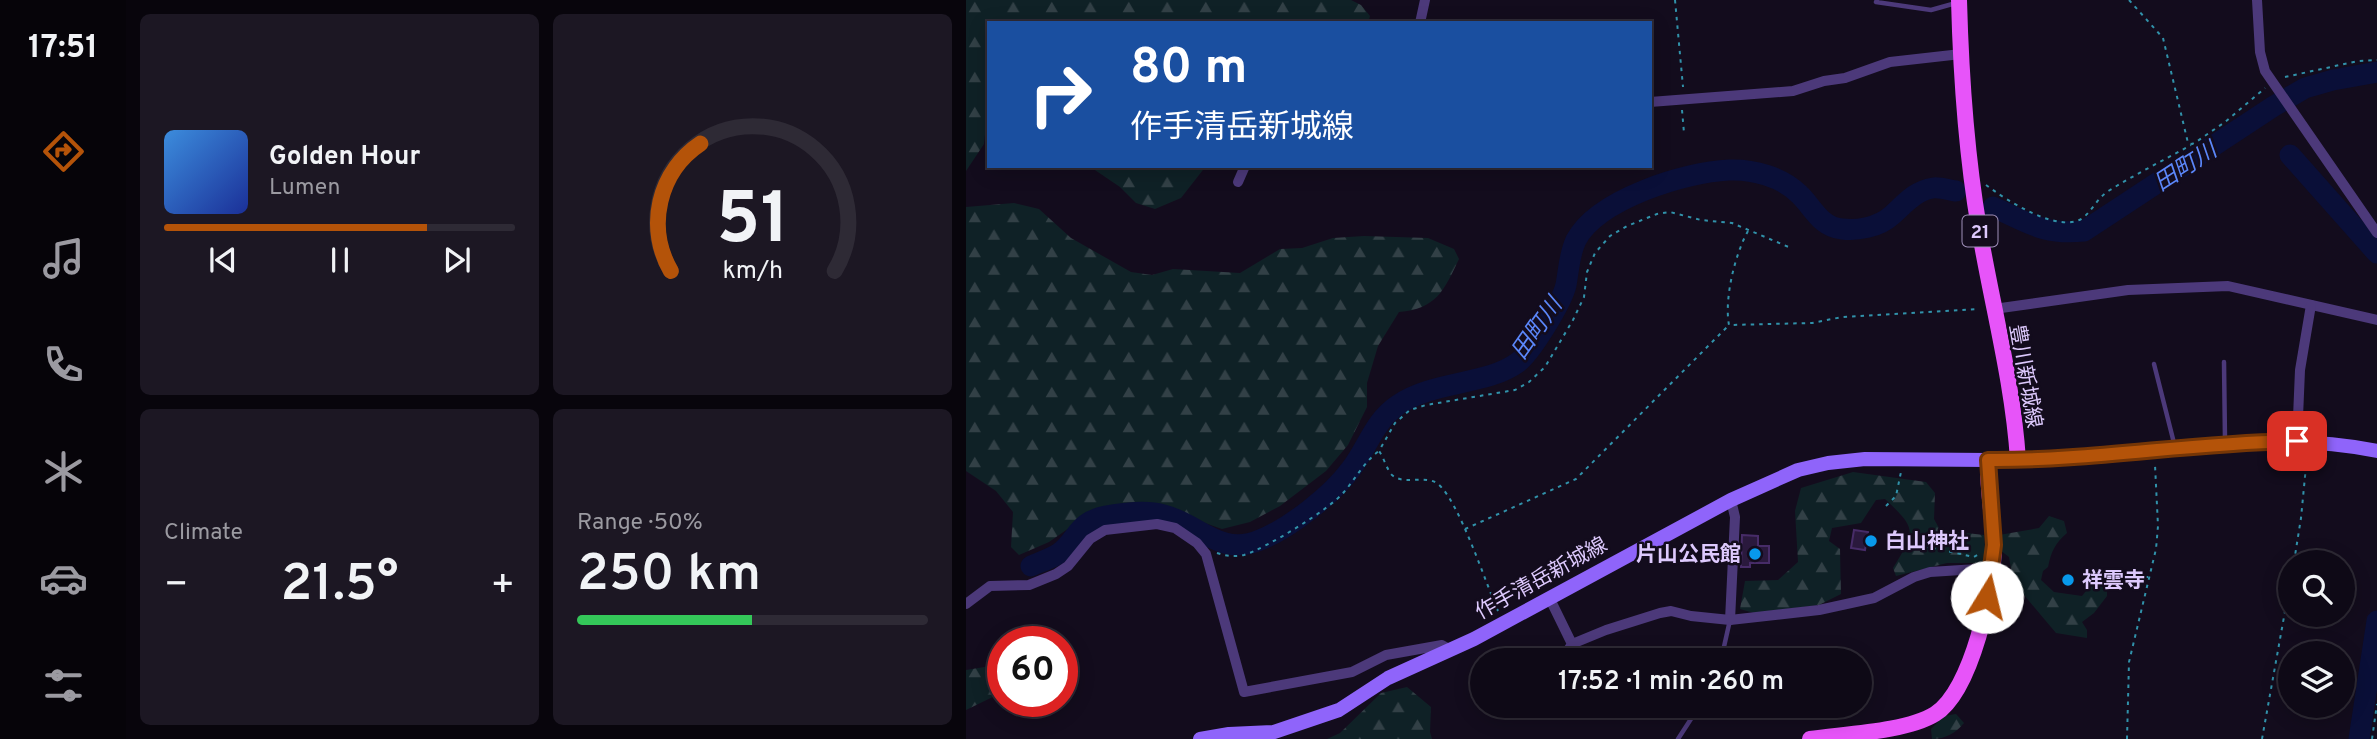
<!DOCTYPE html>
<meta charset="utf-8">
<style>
body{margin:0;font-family:Overpass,"Noto Sans JP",sans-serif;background:#1c1723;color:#f1f3f6;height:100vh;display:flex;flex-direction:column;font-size:26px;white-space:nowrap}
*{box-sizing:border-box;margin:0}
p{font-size:23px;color:#9b9aa1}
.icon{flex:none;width:38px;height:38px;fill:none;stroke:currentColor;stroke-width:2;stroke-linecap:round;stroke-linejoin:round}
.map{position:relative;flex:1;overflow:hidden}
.panel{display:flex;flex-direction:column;gap:14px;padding:14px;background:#08050c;width:840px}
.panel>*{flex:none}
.top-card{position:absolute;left:21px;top:21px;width:665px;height:147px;border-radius:0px;box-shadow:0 4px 18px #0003,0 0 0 2px #2e2a35;background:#1a4fa0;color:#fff;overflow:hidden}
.buttons{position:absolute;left:1312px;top:550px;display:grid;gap:14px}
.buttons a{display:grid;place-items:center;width:77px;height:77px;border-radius:50%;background:#0e0916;box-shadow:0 4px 18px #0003,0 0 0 2px #2e2a35;font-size:35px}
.speed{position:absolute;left:21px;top:626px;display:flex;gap:14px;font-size:35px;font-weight:700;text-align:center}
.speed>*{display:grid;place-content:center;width:91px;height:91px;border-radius:50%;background:#0e0916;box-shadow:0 4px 18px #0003,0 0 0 2px #2e2a35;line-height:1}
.speed .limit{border:10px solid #d22;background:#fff;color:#111}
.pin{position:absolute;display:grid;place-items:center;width:60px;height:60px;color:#fff;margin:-30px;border-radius:14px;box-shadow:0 4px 10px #0006}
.me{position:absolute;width:77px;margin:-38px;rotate:9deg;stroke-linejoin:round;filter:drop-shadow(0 0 5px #0008)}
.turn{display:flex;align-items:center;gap:24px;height:147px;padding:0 28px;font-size:32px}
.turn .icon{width:91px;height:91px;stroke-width:2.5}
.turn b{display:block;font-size:49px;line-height:60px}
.big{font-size:52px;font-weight:600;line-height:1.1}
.panel .widget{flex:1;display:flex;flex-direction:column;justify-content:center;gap:10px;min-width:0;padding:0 24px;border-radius:10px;background:#1c1723}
.panel .dial{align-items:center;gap:0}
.dial svg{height:182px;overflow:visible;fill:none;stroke:#2e2a35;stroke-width:7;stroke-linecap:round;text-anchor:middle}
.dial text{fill:#f1f3f6;stroke:none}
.song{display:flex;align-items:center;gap:21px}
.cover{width:84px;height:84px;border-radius:10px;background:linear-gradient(135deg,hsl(210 70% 55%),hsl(230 70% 35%))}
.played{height:7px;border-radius:4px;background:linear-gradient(90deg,#b45309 75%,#2e2a35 75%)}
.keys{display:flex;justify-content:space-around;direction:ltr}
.heat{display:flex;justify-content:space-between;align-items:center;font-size:38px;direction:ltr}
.charge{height:10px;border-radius:5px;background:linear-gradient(90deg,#34c759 50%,#2e2a35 0)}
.panel .tiles{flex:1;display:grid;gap:14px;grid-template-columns:repeat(2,1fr)}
.trip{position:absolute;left:504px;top:648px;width:402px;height:70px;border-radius:35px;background:#0e0916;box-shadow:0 4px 18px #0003,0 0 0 2px #2e2a35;font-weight:600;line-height:70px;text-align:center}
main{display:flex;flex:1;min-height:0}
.dock{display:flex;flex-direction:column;width:126px;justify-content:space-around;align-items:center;background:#060409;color:#9b9aa1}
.dock .icon{width:49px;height:49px}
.dock .selected{color:#b45309}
.dock b{font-size:32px;color:#f1f3f6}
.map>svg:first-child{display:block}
.forest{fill:url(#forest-firs)}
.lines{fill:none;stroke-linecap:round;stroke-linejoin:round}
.river{stroke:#0a0f38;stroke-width:21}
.building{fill:#2a193d;stroke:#472c68;stroke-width:2}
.path{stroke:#3192aa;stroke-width:2;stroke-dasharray:3.5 5;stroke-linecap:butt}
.lane{stroke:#4c397a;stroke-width:4.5}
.street{stroke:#4c397a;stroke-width:10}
.secondary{stroke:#8f64fa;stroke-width:14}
.primary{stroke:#e754f9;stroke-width:16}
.route-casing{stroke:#753606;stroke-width:18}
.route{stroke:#b45309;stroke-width:12}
.poi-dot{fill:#0899eb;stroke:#130c1d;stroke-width:2.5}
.labels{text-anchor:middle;stroke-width:5;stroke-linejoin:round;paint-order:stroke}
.shield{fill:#130c1d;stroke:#a090ba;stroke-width:2}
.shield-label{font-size:19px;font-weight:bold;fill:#ddc9fd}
.street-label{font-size:21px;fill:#ddc9fd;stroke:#130c1d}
.poi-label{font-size:21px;font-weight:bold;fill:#ddc9fd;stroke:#130c1d;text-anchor:start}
.water-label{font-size:23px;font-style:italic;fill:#5b87fa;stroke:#130c1d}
</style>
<main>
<nav class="dock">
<b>17:51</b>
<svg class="icon selected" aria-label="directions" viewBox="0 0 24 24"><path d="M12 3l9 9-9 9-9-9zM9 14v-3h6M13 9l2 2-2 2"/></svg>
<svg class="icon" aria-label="music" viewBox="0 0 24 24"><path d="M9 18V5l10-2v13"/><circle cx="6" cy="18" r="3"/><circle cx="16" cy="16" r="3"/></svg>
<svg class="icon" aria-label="phone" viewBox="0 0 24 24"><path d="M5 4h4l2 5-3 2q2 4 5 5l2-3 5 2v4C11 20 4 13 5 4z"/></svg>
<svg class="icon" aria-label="climate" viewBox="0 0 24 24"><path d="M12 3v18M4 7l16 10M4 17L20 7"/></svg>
<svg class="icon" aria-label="car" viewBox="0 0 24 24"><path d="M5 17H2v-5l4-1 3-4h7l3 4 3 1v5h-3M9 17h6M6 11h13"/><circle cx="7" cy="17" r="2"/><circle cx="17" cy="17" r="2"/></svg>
<svg class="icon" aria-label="filters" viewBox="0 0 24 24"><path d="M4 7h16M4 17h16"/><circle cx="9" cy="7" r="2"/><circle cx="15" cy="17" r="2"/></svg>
</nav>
<section class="panel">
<div class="tiles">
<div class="widget">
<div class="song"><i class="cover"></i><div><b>Golden Hour</b><p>Lumen</p></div></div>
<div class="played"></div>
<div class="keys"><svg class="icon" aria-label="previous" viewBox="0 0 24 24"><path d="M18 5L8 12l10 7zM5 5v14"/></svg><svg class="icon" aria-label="pause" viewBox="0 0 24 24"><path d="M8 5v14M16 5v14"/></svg><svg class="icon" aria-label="next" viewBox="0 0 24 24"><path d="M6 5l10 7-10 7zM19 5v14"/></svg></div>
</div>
<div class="widget dial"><svg viewBox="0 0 100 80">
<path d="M14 69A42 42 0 1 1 86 69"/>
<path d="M14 69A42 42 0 0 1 27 13" stroke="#b45309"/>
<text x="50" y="56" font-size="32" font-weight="700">51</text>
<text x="50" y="72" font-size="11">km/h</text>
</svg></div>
<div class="widget"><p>Climate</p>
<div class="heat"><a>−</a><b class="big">21.5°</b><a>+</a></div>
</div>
<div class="widget"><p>Range · 50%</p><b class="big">250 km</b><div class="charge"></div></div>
</div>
</section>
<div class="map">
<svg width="1411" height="739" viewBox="0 0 1411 739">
<defs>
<pattern id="forest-firs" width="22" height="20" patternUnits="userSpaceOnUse" patternTransform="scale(1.75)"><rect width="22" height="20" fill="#0f2126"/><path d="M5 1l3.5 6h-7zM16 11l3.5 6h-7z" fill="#324046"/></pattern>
</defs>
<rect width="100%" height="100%" fill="#130c1d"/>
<g class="forest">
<polygon points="0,0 385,0 395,5 404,16 402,23 23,23 23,96 18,144 0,171"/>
<polygon points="123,166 240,166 215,198 189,209 170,203 154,187"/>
<path d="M48 203 73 209 105 238 165 272 186 275 207 269 274 273 314 249 336 248 367 238 398 236 462 238 488 249 493 259C478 291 470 309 433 312L412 346 401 383V407L382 445 360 471 314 506 284 522 256 529 191 506 165 504 126 512 83 542 53 555 45 547 47 512 30 491 0 471V207Z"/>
<path d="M887 472 960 482 969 493 968 519 974 530 1018 535 1020 563H981L930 576 927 568C950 531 951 529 919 499L910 500 895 523 866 528 863 541 874 549 875 594 853 605 788 613 774 609 779 581 812 580 832 562 829 511 835 488Z"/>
<path d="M1083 516 1098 521 1101 533C1089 543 1085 552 1082 567L1077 571 1075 580 1088 592 1116 596 1124 586H1141V596L1128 613 1116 622 1121 630V638L1090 633 1058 595 1046 575 1043 557 1034 550 1033 535 1073 528Z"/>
<polygon points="37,664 37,692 0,710 0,670"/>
<polygon points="441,687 465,707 464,732 466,739 361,739 374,733 415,693"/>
<path d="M990 714 998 723C990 733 979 739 966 739L965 729 978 716Z"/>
</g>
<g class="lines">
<g class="river">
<polyline points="1324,155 1411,253"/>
<path d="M1027 207C1063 223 1077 235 1118 231L1308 106 1339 88 1367 80 1411 72"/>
<path d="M65 566C74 562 84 559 92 554 112 540 110 522 140 516 158 513 180 510 198 515 233 524 254 557 294 540 324 528 366 495 385 469 402 447 408 421 432 405 466 381 521 385 551 363 565 353 596 302 600 285 603 269 603 255 610 240 632 199 719 172 763 170 787 169 816 177 833 194 847 207 854 227 876 229 891 231 913 227 925 216 938 205 948 191 967 188 974 187 983 190 990 191"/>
<polyline points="1393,739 1411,621"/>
</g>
</g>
<g class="building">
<polygon points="888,530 902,532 899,550 885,548"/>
<polygon points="776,535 792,536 792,546 803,546 803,563 784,563 784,567 775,567"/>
</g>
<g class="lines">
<g class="path">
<polyline points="709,0 717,87"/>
<polyline points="1163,0 1197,38 1222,143 1226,144 1230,142 1259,122 1299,88"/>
<polyline points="1319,77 1392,61 1411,60"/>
<polyline points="716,110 718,133"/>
<path d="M1020 185C1040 200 1095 236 1118 217 1128 208 1132 197 1144 190 1170 174 1198 160 1225 145"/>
<path d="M782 231C769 254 758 299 763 325L846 323 876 317 1013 309"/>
<polyline points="920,506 930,496 935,472"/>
<polyline points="499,529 610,479 762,326"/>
<polyline points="950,544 1008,557 1015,553"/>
<path d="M251 553C260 556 269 557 278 555 300 548 363 510 378 492 390 478 398 462 413 451"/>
<polyline points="1328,562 1335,518 1341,456"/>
<polyline points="1129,577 1182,577"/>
<path d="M532 611C520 584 493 501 472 484 459 474 439 486 426 475 421 470 418 458 413 451L429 423 444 410 460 405 549 390 563 382 579 367 607 320 618 297 621 272 629 253 644 236 661 226 691 214 704 212 735 220 766 223 825 248"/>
<polyline points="1161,739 1163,662 1190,549 1192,526 1189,465"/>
<polyline points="1296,739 1325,578"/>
<polyline points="1406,739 1411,704"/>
</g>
<g class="lane">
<polyline points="911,0 910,2 965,10 990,3"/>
<polyline points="1258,362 1259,441"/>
<polyline points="1188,364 1209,447"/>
<polyline points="755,660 764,620"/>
<polyline points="712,739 734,705"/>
</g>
<g class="street">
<polyline points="1291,0 1294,52 1299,71 1411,233"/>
<polyline points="454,23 459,0"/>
<polyline points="684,102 827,91 858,81 879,78 924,62 995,54"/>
<polyline points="272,182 279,166"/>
<polyline points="1028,309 1162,290 1262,286 1411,320"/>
<polyline points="1331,441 1334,370 1345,305"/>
<polyline points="583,597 606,644 596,660"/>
<polyline points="0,604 24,586 63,585 90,574 102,566 124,539 139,530 191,524 209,528 231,543 240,554 278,692 386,672 420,655 476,645 485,650"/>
<polyline points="764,620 769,517 765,500"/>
<polyline points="606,644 640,630 694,613 705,611 725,616 764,620 853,610 908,598 948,577 964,572 1027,568"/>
</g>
<g class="secondary">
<path d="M1052 460C1084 458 1116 458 1148 455 1241 447 1317 432 1411 451"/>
<polyline points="234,739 263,734 308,732 373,710 422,678 508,639 765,500 832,470 862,463 899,459 1022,460"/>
</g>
<path class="primary" d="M844 739C878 734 940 732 969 714 1006 691 1028 587 1028 545 1027 517 1021 488 1022 460H1052C1047 382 1026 305 1013 228 1000 152 995 77 993 0"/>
</g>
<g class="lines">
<defs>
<path id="route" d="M1021 597 1028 545 1022 460C1126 461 1228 442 1331 441"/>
</defs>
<use href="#route" class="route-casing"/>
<use href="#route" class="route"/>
</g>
<g class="poi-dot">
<circle cx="905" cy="541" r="7"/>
<circle cx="789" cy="554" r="7"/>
<circle cx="1102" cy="580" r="7"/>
</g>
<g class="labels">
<rect class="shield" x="996.5" y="215.5" width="35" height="31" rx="5"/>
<g class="shield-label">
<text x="1014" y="238">21</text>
</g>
<g class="street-label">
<text transform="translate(1060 376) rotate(80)" y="7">豊川新城線</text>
<text transform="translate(575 578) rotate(-29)" y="7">作手清岳新城線</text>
</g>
<g class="poi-label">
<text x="919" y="548">白山神社</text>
<text x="775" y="561" text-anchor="end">片山公民館</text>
<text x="1116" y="587">祥雲寺</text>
</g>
<g class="water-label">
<text transform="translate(1219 166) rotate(-33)" y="8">田町川</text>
<text transform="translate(570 328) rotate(-55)" y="8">田町川</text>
</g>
</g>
</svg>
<div class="buttons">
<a><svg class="icon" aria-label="search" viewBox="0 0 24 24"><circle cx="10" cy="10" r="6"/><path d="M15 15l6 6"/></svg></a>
<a><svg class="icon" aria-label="layers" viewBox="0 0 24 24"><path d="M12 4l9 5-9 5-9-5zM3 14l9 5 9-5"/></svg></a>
</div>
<div class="speed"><div class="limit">60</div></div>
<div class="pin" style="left:1331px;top:441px;background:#d93025"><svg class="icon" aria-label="arrive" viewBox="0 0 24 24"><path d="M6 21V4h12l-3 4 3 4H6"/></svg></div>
<svg class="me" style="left:1021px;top:597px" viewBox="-20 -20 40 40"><circle r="19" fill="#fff"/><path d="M0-13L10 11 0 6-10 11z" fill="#b45309"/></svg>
<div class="trip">17:52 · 1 min · 260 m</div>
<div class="top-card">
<div class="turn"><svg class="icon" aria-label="right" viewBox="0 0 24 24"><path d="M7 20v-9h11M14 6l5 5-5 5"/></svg><div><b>80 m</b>作手清岳新城線</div></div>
</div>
</div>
</main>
